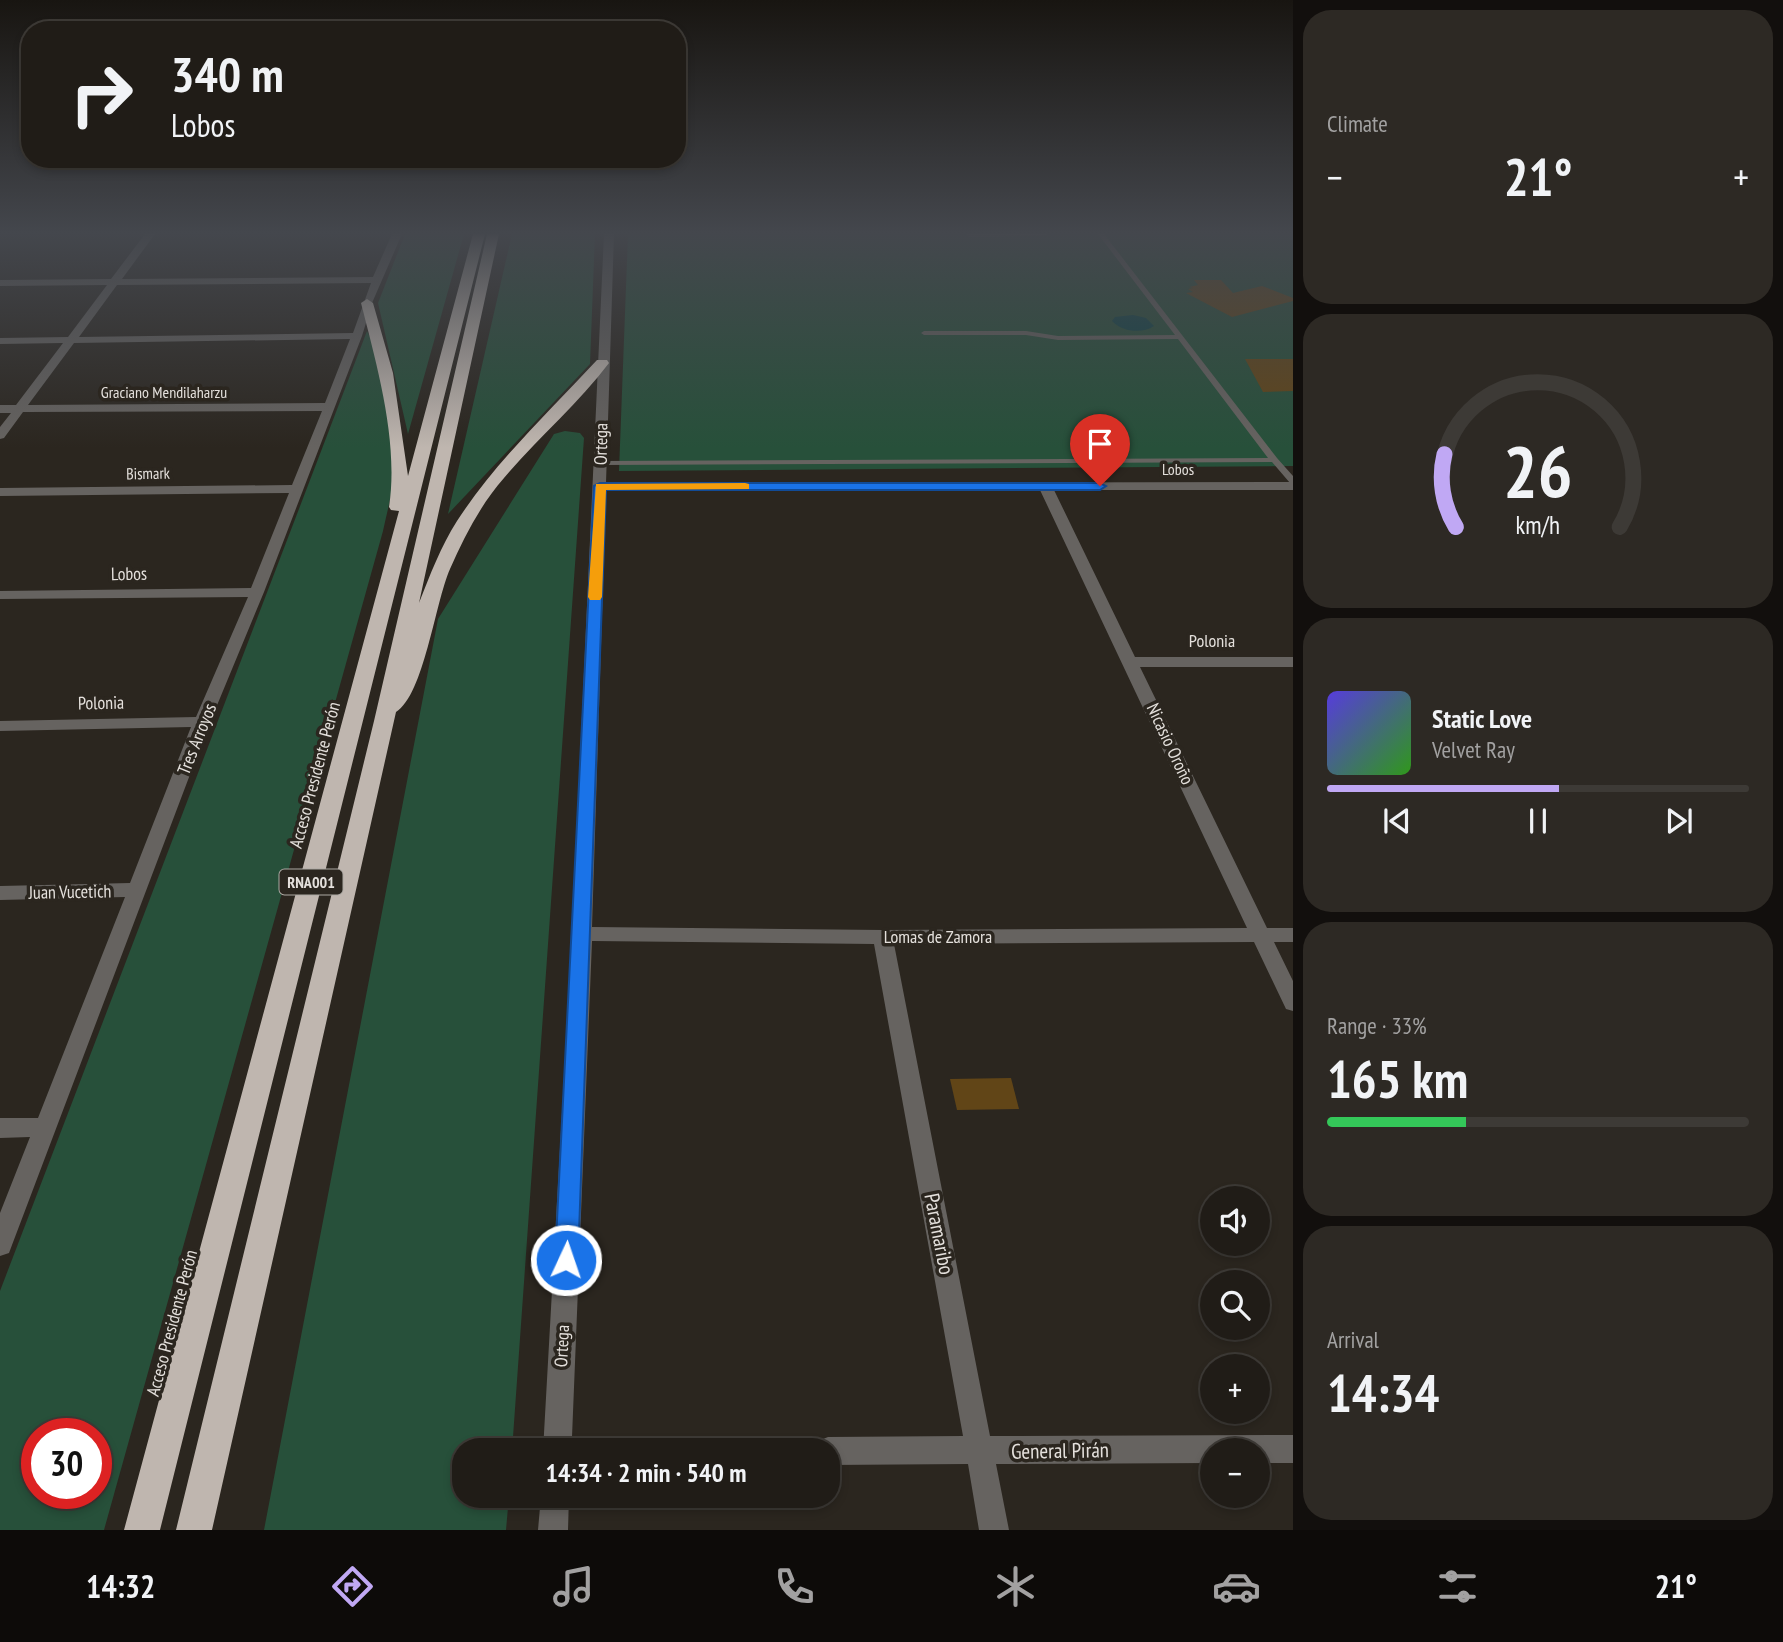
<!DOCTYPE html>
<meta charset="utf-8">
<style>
body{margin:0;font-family:"PT Sans Narrow",sans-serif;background:#2d2924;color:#f1f3f6;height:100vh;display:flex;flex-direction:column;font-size:26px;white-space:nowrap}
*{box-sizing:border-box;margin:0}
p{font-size:23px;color:#a2a1a1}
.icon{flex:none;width:38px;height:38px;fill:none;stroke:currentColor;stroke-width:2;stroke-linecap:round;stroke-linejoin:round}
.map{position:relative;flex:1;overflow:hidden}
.side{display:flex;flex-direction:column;gap:10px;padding:10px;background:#120f0d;width:490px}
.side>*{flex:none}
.guide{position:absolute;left:21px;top:21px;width:665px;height:147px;border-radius:28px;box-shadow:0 4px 10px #0003,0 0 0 2px #3d3a36;background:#201c17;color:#f1f3f6;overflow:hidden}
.controls{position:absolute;left:1200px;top:1186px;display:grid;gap:14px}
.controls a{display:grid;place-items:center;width:70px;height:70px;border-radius:50%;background:#201c17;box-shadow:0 4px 10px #0003,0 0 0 2px #3d3a36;font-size:35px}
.speed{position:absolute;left:21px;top:1418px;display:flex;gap:14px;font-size:35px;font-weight:700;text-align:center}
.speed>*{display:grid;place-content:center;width:91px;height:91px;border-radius:50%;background:#201c17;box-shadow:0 4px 10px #0003,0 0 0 2px #3d3a36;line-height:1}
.speed .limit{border:10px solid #d22;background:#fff;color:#111}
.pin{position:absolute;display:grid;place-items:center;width:60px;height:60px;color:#fff;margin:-72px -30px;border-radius:50% 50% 50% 0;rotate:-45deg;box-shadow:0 0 7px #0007}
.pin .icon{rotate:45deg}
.me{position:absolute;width:77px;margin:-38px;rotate:3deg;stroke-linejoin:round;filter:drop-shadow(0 0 5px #0008)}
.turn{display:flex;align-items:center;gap:24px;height:147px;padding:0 35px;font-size:32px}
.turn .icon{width:91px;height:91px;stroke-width:2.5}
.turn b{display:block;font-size:49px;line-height:60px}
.big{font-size:52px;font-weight:800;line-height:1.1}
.side .widget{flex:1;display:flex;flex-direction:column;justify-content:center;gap:10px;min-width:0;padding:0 24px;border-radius:28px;background:#2d2924}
.side .dial{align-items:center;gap:0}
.dial svg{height:182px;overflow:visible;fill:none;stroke:#3d3a36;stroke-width:7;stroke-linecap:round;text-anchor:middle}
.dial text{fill:#f1f3f6;stroke:none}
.song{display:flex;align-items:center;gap:21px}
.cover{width:84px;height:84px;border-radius:10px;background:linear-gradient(135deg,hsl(250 70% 55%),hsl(110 70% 35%))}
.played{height:7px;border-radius:4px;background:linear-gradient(90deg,#c0a8f4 55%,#3d3a36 55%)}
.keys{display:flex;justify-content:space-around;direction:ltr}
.heat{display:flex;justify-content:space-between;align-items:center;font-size:38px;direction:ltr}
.charge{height:10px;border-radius:5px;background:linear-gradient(90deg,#34c759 33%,#3d3a36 0)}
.trip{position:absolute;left:452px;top:1438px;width:388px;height:70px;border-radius:28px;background:#201c17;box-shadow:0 4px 10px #0003,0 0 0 2px #3d3a36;font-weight:800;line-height:70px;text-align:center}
.dock{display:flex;height:112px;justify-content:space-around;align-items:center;background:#0d0b09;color:#a2a1a1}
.dock .icon{width:49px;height:49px}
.dock .selected{color:#c0a8f4}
.dock b{font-size:32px;color:#f1f3f6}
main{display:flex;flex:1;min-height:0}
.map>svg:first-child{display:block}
.green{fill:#27503a;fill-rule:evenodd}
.water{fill:#0c4346}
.building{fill:#614517}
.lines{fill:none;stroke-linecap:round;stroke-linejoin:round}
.service{fill:#666360;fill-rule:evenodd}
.minor{fill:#666360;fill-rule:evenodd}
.motorway{fill:#bfb6af;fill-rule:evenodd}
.route{fill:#1a73e8;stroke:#114b97;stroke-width:2}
.slow{fill:#f59e0b}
.labels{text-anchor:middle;stroke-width:7;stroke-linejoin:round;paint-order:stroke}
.far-street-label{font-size:16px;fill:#e4e0dc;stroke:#2b261f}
.shield{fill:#2b261f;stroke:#aca8a3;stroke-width:2}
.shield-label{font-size:16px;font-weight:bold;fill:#e4e0dc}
.street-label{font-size:18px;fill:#e4e0dc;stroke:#2b261f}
.near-street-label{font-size:21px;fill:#e4e0dc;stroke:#2b261f}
</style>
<main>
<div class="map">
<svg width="1293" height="1530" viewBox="0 0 1293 1530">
<rect width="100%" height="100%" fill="#2b261f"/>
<g class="green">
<polygon points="405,234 464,234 408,434 378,303"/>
<polygon points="512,234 595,234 590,364 448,514"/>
<polygon points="628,234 1293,234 1293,466 619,471"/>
<path d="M367 331C386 365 396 448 392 488 390 502 386 517 383 531L104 1530H0V1291ZM37 1433H96V1493H37Z"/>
<polygon points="565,431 580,433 584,438 512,1451 464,1451 464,1496 509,1496 506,1530 264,1530 438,619 554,434"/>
</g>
<path class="water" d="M1133 315 1146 318 1154 326C1142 334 1122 332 1112 321L1115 317Z"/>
<g class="building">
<polygon points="1194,280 1221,280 1233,293 1262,286 1293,298 1293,301 1232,317 1186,293 1193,292 1188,289 1193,288 1189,287 1198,285"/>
<polygon points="1245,359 1293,359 1293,391 1263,392"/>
<polygon points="1011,1078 1019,1109 957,1110 950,1079"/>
</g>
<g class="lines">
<g class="service">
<polygon points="967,234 1047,234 1044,236 969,237"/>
<polygon points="1098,234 1104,234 1277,458 1293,476 1293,483 1290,483 1272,462 602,465 598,463 602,461 1268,458 1178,339 1058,340 1026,335 924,335 921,333 924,331 1026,331 1058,336 1175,335"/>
</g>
<g class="minor">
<path d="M145 234H155L122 279 373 277 392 234H402L372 303 362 336 264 592 208 727 12 1245 9 1253 0 1256V1213L30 1137 0 1138V1118H38L125 897 0 900V886L130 883 191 727 0 731V721L196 717 248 597 0 599V591L251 588 289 493 0 496V488L292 485 322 411 23 412 4 438 0 439V427L11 413H0V405H16L63 343 0 344V338L68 337 107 285 0 286V280L111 279ZM371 283 353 333 79 337 117 285ZM350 339 325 403 28 405 74 343Z"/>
<path d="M604 234H614L606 483 1293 482V490H1054L1135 657H1293V667H1140L1267 928H1293V942H1274L1293 981V1011L1286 1009 1254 942 894 944 990 1436 1293 1435V1463H1258V1451H1213V1463L996 1464 1009 1530H979L968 1464 828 1465V1451H814L818 1441 828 1437 963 1436 874 944 592 941 572 1437 587 1441 591 1451H543L572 934ZM1040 490 1247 928 883 930 592 927 606 491Z"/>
<polygon points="541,1496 569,1496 568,1530 538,1530"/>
</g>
<g class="motorway">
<path d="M473 234H485L160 1530H124L399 511 391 510 389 507C399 442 377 366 361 303L367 299 373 303 393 373 408 476Z"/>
<path d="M487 234H499L419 603C430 575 441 546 457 521 496 461 549 412 597 360H607L609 363C578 404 538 438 504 478 481 504 464 537 450 569 435 603 424 695 396 712L212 1530H176L374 721Z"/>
</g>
</g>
<linearGradient id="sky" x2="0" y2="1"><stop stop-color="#181511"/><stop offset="0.52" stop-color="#44474d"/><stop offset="1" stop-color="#44474d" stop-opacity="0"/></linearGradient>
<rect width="1293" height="448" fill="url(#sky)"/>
<polygon class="route" points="600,483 1100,483 1106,486 1100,490 606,490 578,1260 575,1267 566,1270 558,1267 555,1260 594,486"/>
<polygon class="slow" points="745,483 749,484 749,489 606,490 602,597 600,600 590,600 588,597 596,484"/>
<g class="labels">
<g class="far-street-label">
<text x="164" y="398">Graciano Mendilaharzu</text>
<text x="1178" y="475">Lobos</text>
<text transform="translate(148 473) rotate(-1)" y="6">Bismark</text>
</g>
<rect class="shield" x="279.5" y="869.5" width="63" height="25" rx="5"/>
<g class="shield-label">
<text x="311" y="888">RNA001</text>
</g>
<g class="street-label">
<text transform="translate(601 444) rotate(-89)" y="6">Ortega</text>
<text transform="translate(129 574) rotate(-1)" y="6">Lobos</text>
<text x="1212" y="647">Polonia</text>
<text transform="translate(101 703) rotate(-1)" y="6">Polonia</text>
<text transform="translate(197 739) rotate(-68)" y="6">Tres Arroyos</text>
<text transform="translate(1170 744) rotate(65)" y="6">Nicasio Oroño</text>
<text transform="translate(315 775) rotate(-75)" y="6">Acceso Presidente Perón</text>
<text transform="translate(70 892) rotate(-1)" y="6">Juan Vucetich</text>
<text x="938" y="943">Lomas de Zamora</text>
<text transform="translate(172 1323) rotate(-75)" y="6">Acceso Presidente Perón</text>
<text transform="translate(562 1346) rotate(-87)" y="6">Ortega</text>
</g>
<g class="near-street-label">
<text transform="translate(939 1234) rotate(79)" y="7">Paramaribo</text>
<text transform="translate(1060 1451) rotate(-1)" y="7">General Pirán</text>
</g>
</g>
</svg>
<div class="controls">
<a><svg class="icon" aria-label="sound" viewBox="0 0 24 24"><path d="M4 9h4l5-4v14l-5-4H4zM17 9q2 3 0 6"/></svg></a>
<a><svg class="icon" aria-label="search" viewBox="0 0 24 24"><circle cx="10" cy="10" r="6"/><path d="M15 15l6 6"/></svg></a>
<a>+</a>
<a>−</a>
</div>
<div class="speed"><div class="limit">30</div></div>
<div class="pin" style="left:1100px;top:486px;background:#d93025"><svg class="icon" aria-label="arrive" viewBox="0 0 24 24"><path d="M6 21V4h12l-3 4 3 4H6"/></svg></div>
<svg class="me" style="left:566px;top:1260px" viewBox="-20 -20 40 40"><circle r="17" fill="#1a73e8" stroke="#fff" stroke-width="3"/><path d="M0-11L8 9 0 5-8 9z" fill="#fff"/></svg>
<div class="trip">14:34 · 2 min · 540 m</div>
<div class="guide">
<div class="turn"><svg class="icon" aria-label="right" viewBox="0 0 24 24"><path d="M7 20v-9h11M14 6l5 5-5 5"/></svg><div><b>340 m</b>Lobos</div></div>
</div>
</div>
<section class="side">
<div class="widget"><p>Climate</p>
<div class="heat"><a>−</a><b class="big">21°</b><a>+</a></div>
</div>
<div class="widget dial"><svg viewBox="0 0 100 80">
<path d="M14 69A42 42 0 1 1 86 69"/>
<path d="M14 69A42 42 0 0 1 9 37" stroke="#c0a8f4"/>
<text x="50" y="56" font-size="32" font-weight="700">26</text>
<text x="50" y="72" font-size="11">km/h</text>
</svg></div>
<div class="widget">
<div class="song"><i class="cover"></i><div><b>Static Love</b><p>Velvet Ray</p></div></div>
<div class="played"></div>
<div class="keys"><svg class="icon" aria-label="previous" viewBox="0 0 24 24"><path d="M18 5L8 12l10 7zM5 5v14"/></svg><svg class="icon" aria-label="pause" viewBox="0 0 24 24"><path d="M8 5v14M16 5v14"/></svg><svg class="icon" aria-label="next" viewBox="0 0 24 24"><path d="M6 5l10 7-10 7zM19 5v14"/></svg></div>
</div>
<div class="widget"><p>Range · 33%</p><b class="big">165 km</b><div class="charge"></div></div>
<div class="widget"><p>Arrival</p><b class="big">14:34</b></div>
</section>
</main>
<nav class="dock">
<b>14:32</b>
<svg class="icon selected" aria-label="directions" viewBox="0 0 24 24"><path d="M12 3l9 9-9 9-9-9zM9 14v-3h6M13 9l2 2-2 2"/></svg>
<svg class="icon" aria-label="music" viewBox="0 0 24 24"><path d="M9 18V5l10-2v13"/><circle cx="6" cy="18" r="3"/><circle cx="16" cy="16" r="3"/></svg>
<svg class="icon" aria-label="phone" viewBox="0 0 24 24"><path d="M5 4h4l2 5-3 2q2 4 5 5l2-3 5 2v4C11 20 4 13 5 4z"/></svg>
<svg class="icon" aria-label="climate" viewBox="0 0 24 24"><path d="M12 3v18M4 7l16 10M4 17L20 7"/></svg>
<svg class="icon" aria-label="car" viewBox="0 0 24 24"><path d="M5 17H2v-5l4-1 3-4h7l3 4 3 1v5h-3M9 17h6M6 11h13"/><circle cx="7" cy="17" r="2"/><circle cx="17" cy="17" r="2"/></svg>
<svg class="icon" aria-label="filters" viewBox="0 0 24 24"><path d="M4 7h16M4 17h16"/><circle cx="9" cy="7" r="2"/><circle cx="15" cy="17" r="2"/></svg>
<b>21°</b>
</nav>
